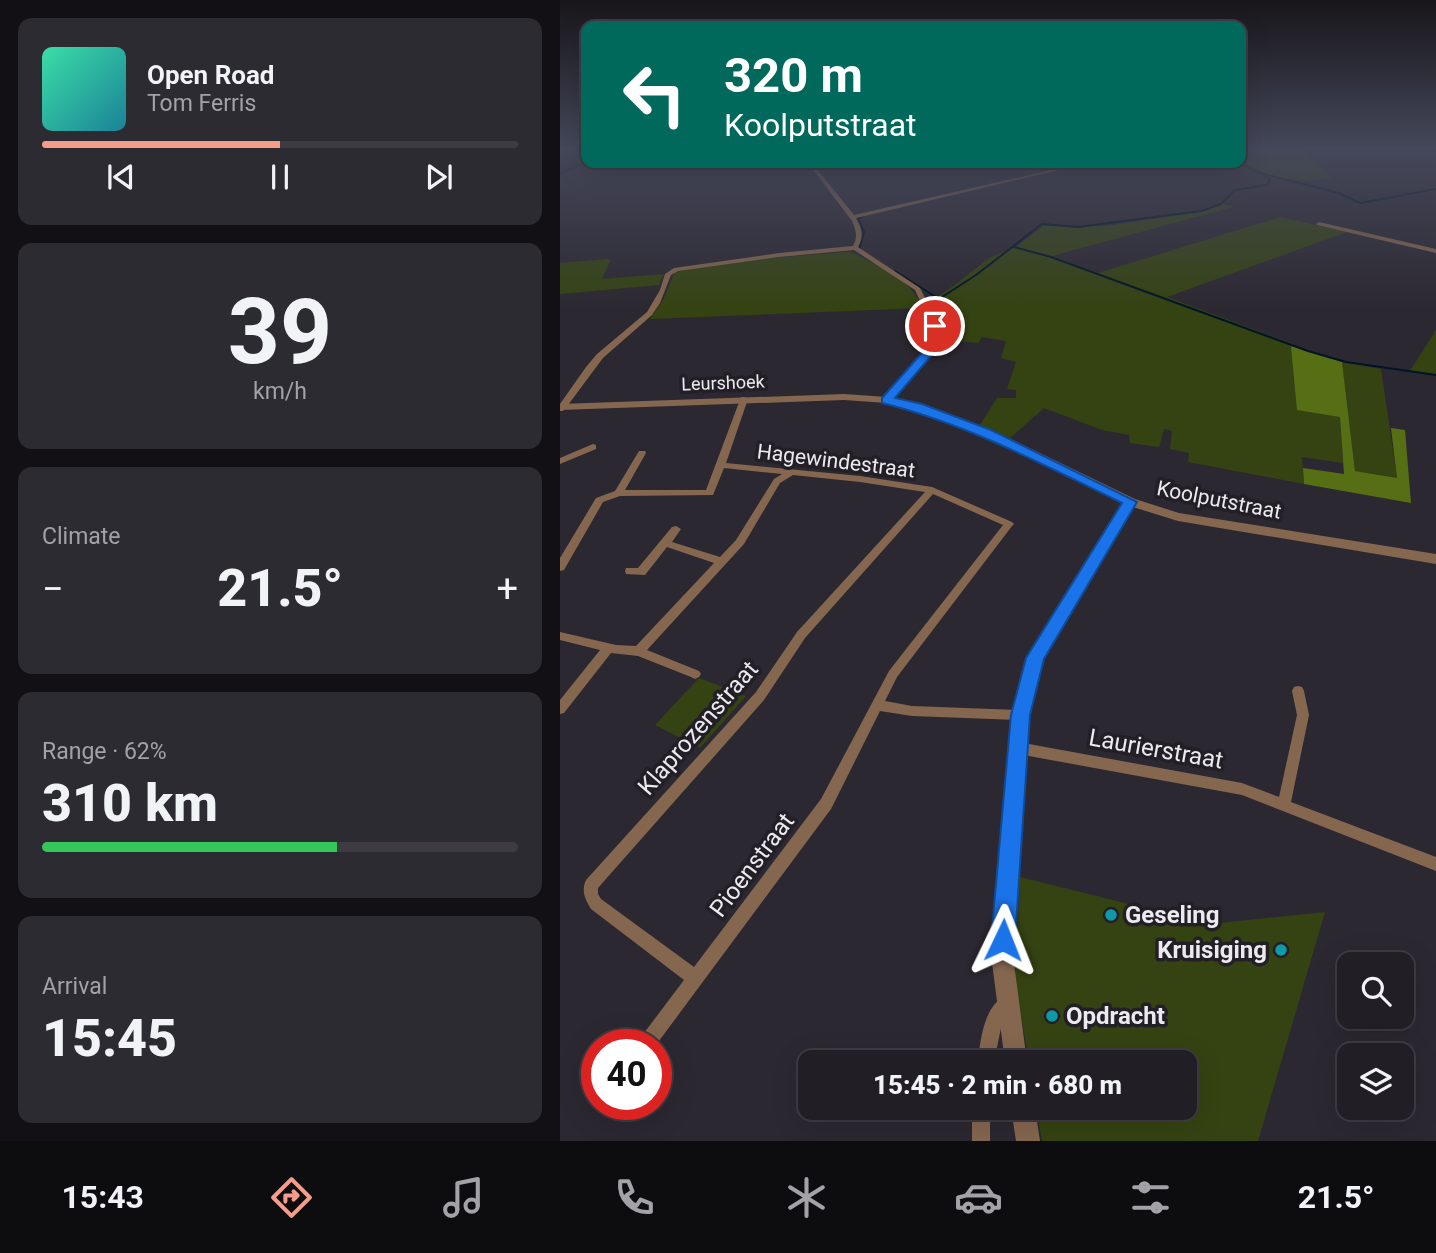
<!DOCTYPE html>
<meta charset="utf-8">
<style>
body{margin:0;font-family:Roboto,sans-serif;background:#2d2b32;color:#f1f3f6;height:100vh;display:flex;flex-direction:column;font-size:26px;white-space:nowrap}
*{box-sizing:border-box;margin:0}
p{font-size:23px;color:#a2a2a7}
.icon{flex:none;width:38px;height:38px;fill:none;stroke:currentColor;stroke-width:2;stroke-linecap:round;stroke-linejoin:round}
.map{position:relative;flex:1;overflow:hidden}
.drawer{display:flex;flex-direction:column;gap:18px;padding:18px;background:#121014;width:560px}
.drawer>*{flex:none}
.hud{position:absolute;left:21px;top:21px;width:665px;height:147px;border-radius:14px;box-shadow:0 7px 28px #0002,0 0 0 2px #3e3c42;background:#00695c;color:#fff;overflow:hidden}
.fabs{position:absolute;left:777px;top:952px;display:grid;gap:14px}
.fabs a{display:grid;place-items:center;width:77px;height:77px;border-radius:14px;background:#211e25;box-shadow:0 7px 28px #0002,0 0 0 2px #3e3c42;font-size:35px}
.speed{position:absolute;left:21px;top:1029px;display:flex;gap:14px;font-size:35px;font-weight:700;text-align:center}
.speed>*{display:grid;place-content:center;width:91px;height:91px;border-radius:50%;background:#211e25;box-shadow:0 7px 28px #0002,0 0 0 2px #3e3c42;line-height:1}
.speed .limit{border:10px solid #d22;background:#fff;color:#111}
.pin{position:absolute;display:grid;place-items:center;width:60px;height:60px;color:#fff;margin:-30px;border:4px solid #fff;border-radius:50%;box-shadow:0 2px 7px #0007}
.me{position:absolute;width:77px;margin:-38px;rotate:2deg;stroke-linejoin:round;filter:drop-shadow(0 0 5px #0008)}
.turn{display:flex;align-items:center;gap:24px;height:147px;padding:0 28px;font-size:32px}
.turn .icon{width:91px;height:91px;stroke-width:2.5}
.turn b{display:block;font-size:49px;line-height:60px}
.big{font-size:52px;font-weight:800;line-height:1.1}
.drawer .widget{flex:1;display:flex;flex-direction:column;justify-content:center;gap:10px;min-width:0;padding:0 24px;border-radius:14px;background:#2d2b32}
.drawer .dial{align-items:center;gap:0}
.dial b{font-size:91px;line-height:1}
.song{display:flex;align-items:center;gap:21px}
.cover{width:84px;height:84px;border-radius:10px;background:linear-gradient(135deg,hsl(160 70% 55%),hsl(190 70% 35%))}
.played{height:7px;border-radius:4px;background:linear-gradient(90deg,#f49d8b 50%,#3e3c42 50%)}
.keys{display:flex;justify-content:space-around;direction:ltr}
.heat{display:flex;justify-content:space-between;align-items:center;font-size:38px;direction:ltr}
.charge{height:10px;border-radius:5px;background:linear-gradient(90deg,#34c759 62%,#3e3c42 0)}
.trip{position:absolute;left:238px;top:1050px;width:399px;height:70px;border-radius:14px;background:#211e25;box-shadow:0 7px 28px #0002,0 0 0 2px #3e3c42;font-weight:800;line-height:70px;text-align:center}
.tab-bar{display:flex;height:112px;justify-content:space-around;align-items:center;background:#0d0c0f;color:#a2a2a7}
.tab-bar .icon{width:49px;height:49px}
.tab-bar .on{color:#f49d8b}
.tab-bar b{font-size:32px;color:#f1f3f6}
main{display:flex;flex:1;min-height:0}
.map>svg:first-child{display:block}
.green{fill:#354312}
.forest{fill:#576f14}
.lines{fill:none;stroke-linecap:round;stroke-linejoin:round}
.stream{stroke:#001525;stroke-width:2}
.minor{fill:#85674f;fill-rule:evenodd}
.tertiary{fill:#85674f;fill-rule:evenodd}
.route{fill:#1a73e8;stroke:#114b97;stroke-width:2}
.culture-dot{fill:#0f9aa8;stroke:#221f27;stroke-width:2.5}
.labels{text-anchor:middle;stroke-width:7;stroke-linejoin:round;paint-order:stroke}
.far-street-label{font-size:18px;fill:#eceaef;stroke:#221f27}
.street-label{font-size:21px;fill:#eceaef;stroke:#221f27}
.near-street-label{font-size:24px;fill:#eceaef;stroke:#221f27}
.near-poi-label{font-size:24px;font-weight:bold;fill:#eceaef;stroke:#221f27;text-anchor:start}
</style>
<main>
<section class="drawer">
<div class="widget">
<div class="song"><i class="cover"></i><div><b>Open Road</b><p>Tom Ferris</p></div></div>
<div class="played"></div>
<div class="keys"><svg class="icon" aria-label="previous" viewBox="0 0 24 24"><path d="M18 5L8 12l10 7zM5 5v14"/></svg><svg class="icon" aria-label="pause" viewBox="0 0 24 24"><path d="M8 5v14M16 5v14"/></svg><svg class="icon" aria-label="next" viewBox="0 0 24 24"><path d="M6 5l10 7-10 7zM19 5v14"/></svg></div>
</div>
<div class="widget dial"><b>39</b><p>km/h</p></div>
<div class="widget"><p>Climate</p>
<div class="heat"><a>−</a><b class="big">21.5°</b><a>+</a></div>
</div>
<div class="widget"><p>Range · 62%</p><b class="big">310 km</b><div class="charge"></div></div>
<div class="widget"><p>Arrival</p><b class="big">15:45</b></div>
</section>
<div class="map">
<svg width="876" height="1141" viewBox="0 0 876 1141">
<rect width="100%" height="100%" fill="#2c2831"/>
<g class="green">
<path d="M681 149H742L772 178C732 184 714 178 676 163H681Z"/>
<polygon points="663,204 673,207 492,256 538,273 720,217 787,232 607,297 730,343 780,417 783,463 742,457 744,484 628,462 629,453 610,449 612,431 604,429 599,447 570,443 569,435 542,430 484,408 450,438 420,425 437,398 456,398 456,390 447,389 456,362 441,358 446,341 422,337 418,343 382,339 371,298 376,298 396,284 429,258 456,247 483,226 546,226 640,212"/>
<path d="M284 252H292C318 267 352 278 362 308L90 319 103 300 115 271 178 261Z"/>
<polygon points="51,259 42,279 104,274 99,285 0,294 0,263"/>
<polygon points="876,330 876,374 850,371"/>
<polygon points="782,362 821,369 837,478 795,471"/>
<polygon points="139,678 186,696 140,748 95,725"/>
<polygon points="460,877 649,924 765,912 698,1141 482,1141 476,1108 625,1108 625,1062 469,1062 455,979"/>
</g>
<polygon class="forest" points="731,346 782,362 795,471 837,478 831,428 845,430 851,503 744,484 743,468 784,474 780,417 737,410"/>
<g class="lines">
<g class="stream">
<polyline points="678,163 704,174 779,193 800,203 876,189"/>
<polyline points="0,173 27,163"/>
<polyline points="454,247 491,257 748,351 786,362 876,375"/>
<polyline points="299,250 304,232 298,219 302,216"/>
<polyline points="335,271 379,299 416,275 482,224 518,227 641,211 661,204 675,190 707,185 710,180 704,174"/>
</g>
<g class="minor">
<path d="M248 163H252L294 215 521 163H529L296 218C302 228 304 237 298 247L360 288 379 326 380 342 377 348 330 402H324L323 400 370 347 372 342 371 326 355 290 294 250 219 257 118 271 111 275 100 303 92 315 43 358 8 405 3 411H0V404L26 367 37 354 87 312 100 290 105 274 114 268 219 253 293 246C298 237 296 230 292 221Z"/>
<polygon points="759,222 876,249 876,253 757,225 756,224"/>
<path d="M181 397H184L188 399 166 463 300 476 372 487 452 522 454 524 452 526 337 677 325 701 352 706 461 710 465 711 467 715 465 719 461 720 352 716 320 711 271 809 96 1045H79L81 1037 124 980 31 909C25 899 21 891 26 880L196 692 237 632 365 492 300 482 233 475 220 483 184 544 87 650 139 671 141 674 139 677 135 679 131 677 78 656 51 653 4 713 0 714V700L40 650 0 640V632L56 645 76 646 154 563 107 547 85 575 66 574 65 571 66 568H78L112 527 116 526 121 529 112 542 160 557 176 540 214 479 222 474 164 468 153 495 60 496 43 502 4 570 0 571V558L36 498 55 491 79 451H85L86 453 65 490H146ZM373 494 443 525 329 671 261 799 134 967 41 899 38 894V888L204 700 245 638Z"/>
<polygon points="33,444 36,445 36,449 0,464 0,458"/>
<polygon points="738,686 742,687 744,691 749,715 731,802 876,857 876,871 682,795 458,754 453,752 452,748 453,744 458,742 682,783 719,797 737,715 732,691 734,687"/>
<path d="M447 995 453 997 455 1003 442 1023 434 1062H418C420 1041 424 1004 447 995Z"/>
<rect x="412" y="1108" width="18" height="33"/>
</g>
<g class="tertiary">
<polygon points="284,394 327,397 373,409 453,440 575,499 619,513 876,554 876,564 618,521 573,507 483,659 471,702 453,916 454,963 467,1062 445,1062 432,963 433,916 455,702 469,654 563,504 445,444 365,413 327,403 284,400 0,410 0,404"/>
<polygon points="451,1108 475,1108 480,1141 456,1141"/>
</g>
</g>
<linearGradient id="sky" x2="0" y2="1"><stop stop-color="#18161b"/><stop offset="0.48" stop-color="#45485a"/><stop offset="1" stop-color="#45485a" stop-opacity="0"/></linearGradient>
<rect width="876" height="309" fill="url(#sky)"/>
<path class="route" d="M375 323 381 326V342L378 348 335 398 362 404 431 430 577 502 484 659 470 715 455 940 451 948 443 951 435 948 431 940 451 715 466 658 562 503C484 465 407 424 322 403V398L368 346 370 326Z"/>
<g class="culture-dot">
<circle cx="551" cy="915" r="7"/>
<circle cx="721" cy="950" r="7"/>
<circle cx="492" cy="1016" r="7"/>
</g>
<g class="labels">
<g class="far-street-label">
<text transform="translate(163 383) rotate(-2)" y="6">Leurshoek</text>
</g>
<g class="street-label">
<text transform="translate(276 461) rotate(7)" y="7">Hagewindestraat</text>
<text transform="translate(659 500) rotate(11)" y="7">Koolputstraat</text>
</g>
<g class="near-street-label">
<text transform="translate(138 728) rotate(-49)" y="8">Klaprozenstraat</text>
<text transform="translate(596 749) rotate(10)" y="8">Laurierstraat</text>
<text transform="translate(192 865) rotate(-53)" y="8">Pioenstraat</text>
</g>
<g class="near-poi-label">
<text x="565" y="923">Geseling</text>
<text x="707" y="958" text-anchor="end">Kruisiging</text>
<text x="506" y="1024">Opdracht</text>
</g>
</g>
</svg>
<div class="fabs">
<a><svg class="icon" aria-label="search" viewBox="0 0 24 24"><circle cx="10" cy="10" r="6"/><path d="M15 15l6 6"/></svg></a>
<a><svg class="icon" aria-label="layers" viewBox="0 0 24 24"><path d="M12 4l9 5-9 5-9-5zM3 14l9 5 9-5"/></svg></a>
</div>
<div class="speed"><div class="limit">40</div></div>
<div class="pin" style="left:375px;top:326px;background:#d93025"><svg class="icon" aria-label="arrive" viewBox="0 0 24 24"><path d="M6 21V4h12l-3 4 3 4H6"/></svg></div>
<svg class="me" style="left:443px;top:940px" viewBox="-20 -20 40 40"><path d="M0-17L14 15 0 8-14 15z" fill="#1a73e8" stroke="#fff" stroke-width="4"/></svg>
<div class="trip">15:45 · 2 min · 680 m</div>
<div class="hud">
<div class="turn"><svg class="icon" aria-label="left" viewBox="0 0 24 24"><path d="M17 20v-9H6M10 6l-5 5 5 5"/></svg><div><b>320 m</b>Koolputstraat</div></div>
</div>
</div>
</main>
<nav class="tab-bar">
<b>15:43</b>
<svg class="icon on" aria-label="directions" viewBox="0 0 24 24"><path d="M12 3l9 9-9 9-9-9zM9 14v-3h6M13 9l2 2-2 2"/></svg>
<svg class="icon" aria-label="music" viewBox="0 0 24 24"><path d="M9 18V5l10-2v13"/><circle cx="6" cy="18" r="3"/><circle cx="16" cy="16" r="3"/></svg>
<svg class="icon" aria-label="phone" viewBox="0 0 24 24"><path d="M5 4h4l2 5-3 2q2 4 5 5l2-3 5 2v4C11 20 4 13 5 4z"/></svg>
<svg class="icon" aria-label="climate" viewBox="0 0 24 24"><path d="M12 3v18M4 7l16 10M4 17L20 7"/></svg>
<svg class="icon" aria-label="car" viewBox="0 0 24 24"><path d="M5 17H2v-5l4-1 3-4h7l3 4 3 1v5h-3M9 17h6M6 11h13"/><circle cx="7" cy="17" r="2"/><circle cx="17" cy="17" r="2"/></svg>
<svg class="icon" aria-label="filters" viewBox="0 0 24 24"><path d="M4 7h16M4 17h16"/><circle cx="9" cy="7" r="2"/><circle cx="15" cy="17" r="2"/></svg>
<b>21.5°</b>
</nav>
